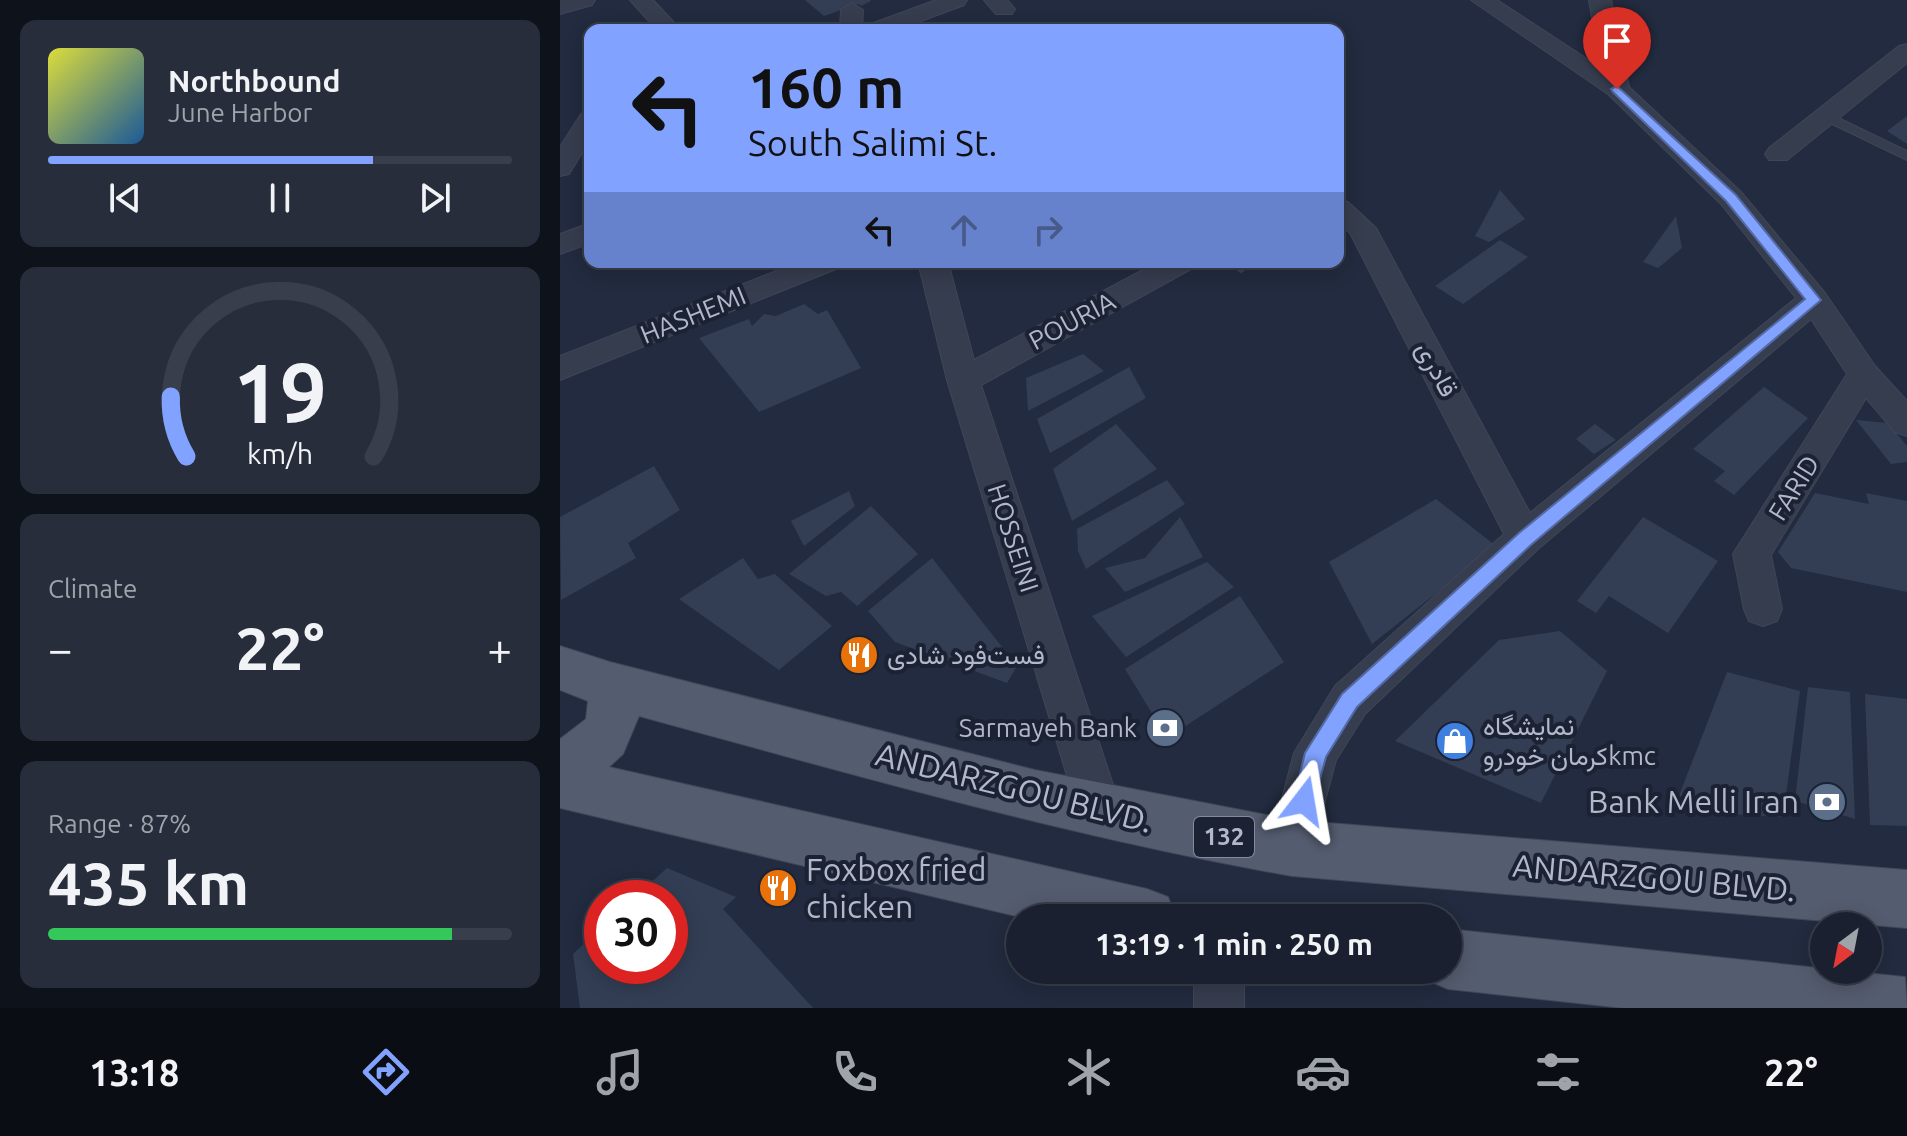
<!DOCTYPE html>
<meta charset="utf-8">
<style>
body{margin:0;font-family:Ubuntu,Vazirmatn,sans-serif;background:#272d3b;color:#f1f3f6;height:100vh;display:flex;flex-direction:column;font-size:30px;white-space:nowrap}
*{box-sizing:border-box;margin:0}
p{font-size:26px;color:#9fa3aa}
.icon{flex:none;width:44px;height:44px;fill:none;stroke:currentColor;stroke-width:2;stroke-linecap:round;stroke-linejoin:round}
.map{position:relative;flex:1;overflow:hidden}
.drawer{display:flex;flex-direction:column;gap:20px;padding:20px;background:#0e121a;width:560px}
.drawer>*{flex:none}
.hud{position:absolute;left:24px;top:24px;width:760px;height:244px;border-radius:16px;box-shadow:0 4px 20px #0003,0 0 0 2px #383e4b;background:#81a3ff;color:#111;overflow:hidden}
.needle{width:52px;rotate:212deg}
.fabs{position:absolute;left:1250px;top:912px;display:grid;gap:16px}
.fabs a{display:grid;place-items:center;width:72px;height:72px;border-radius:50%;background:#1a202f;box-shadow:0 4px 20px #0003,0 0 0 2px #383e4b;font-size:40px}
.speed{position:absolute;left:24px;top:880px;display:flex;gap:16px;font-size:40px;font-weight:700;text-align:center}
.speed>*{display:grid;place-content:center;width:104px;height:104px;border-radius:50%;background:#1a202f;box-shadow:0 4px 20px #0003,0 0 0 2px #383e4b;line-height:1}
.speed .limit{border:12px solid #d22;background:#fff;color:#111}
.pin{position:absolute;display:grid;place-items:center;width:68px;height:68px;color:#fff;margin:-82px -34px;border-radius:50% 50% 50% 0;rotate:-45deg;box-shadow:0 0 8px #0007}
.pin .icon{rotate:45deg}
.me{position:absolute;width:88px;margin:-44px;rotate:14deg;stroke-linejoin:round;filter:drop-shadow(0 0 6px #0008)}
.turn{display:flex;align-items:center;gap:28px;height:168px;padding:0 32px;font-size:36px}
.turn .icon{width:104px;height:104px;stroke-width:2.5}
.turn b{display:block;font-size:56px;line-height:68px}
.lanes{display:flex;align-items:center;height:76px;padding:0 32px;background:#0003;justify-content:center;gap:40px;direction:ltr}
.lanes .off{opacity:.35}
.big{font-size:60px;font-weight:700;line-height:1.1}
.drawer .card{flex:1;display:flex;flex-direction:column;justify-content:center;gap:12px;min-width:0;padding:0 28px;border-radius:16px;background:#272d3b}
.drawer .dial{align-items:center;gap:0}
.dial svg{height:208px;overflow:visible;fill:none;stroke:#383e4b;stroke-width:7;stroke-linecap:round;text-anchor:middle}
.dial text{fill:#f1f3f6;stroke:none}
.song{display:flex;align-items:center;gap:24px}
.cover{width:96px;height:96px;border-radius:12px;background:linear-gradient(135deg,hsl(60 70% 55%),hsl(210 70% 35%))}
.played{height:8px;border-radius:4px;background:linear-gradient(90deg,#81a3ff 70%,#383e4b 70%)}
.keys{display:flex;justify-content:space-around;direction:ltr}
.heat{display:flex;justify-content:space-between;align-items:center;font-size:44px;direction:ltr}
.charge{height:12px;border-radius:6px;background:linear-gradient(90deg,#34c759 87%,#383e4b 0)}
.trip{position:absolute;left:446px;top:904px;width:456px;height:80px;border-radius:40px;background:#1a202f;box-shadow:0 4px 20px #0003,0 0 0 2px #383e4b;font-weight:700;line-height:80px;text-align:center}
.dock{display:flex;height:128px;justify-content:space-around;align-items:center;background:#0a0d13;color:#9fa3aa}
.dock .icon{width:56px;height:56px}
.dock .active{color:#81a3ff}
.dock b{font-size:36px;color:#f1f3f6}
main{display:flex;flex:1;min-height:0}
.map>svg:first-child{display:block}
.building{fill:#333e55}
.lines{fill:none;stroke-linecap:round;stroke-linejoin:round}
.lane-casing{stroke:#3f4657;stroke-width:2}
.street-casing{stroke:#3f4657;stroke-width:2}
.primary-casing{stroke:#3f4657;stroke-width:2}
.lane{fill:#363d4e;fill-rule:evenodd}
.street{fill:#363d4e;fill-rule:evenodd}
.primary{fill:#545c6f;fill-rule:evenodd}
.route{fill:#81a3ff;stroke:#546aa6;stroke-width:2}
.labels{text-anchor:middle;stroke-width:8;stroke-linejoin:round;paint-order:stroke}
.shield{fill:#1b2233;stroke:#858b9d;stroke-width:2}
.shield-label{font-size:24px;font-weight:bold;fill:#b2b8ca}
.street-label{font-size:26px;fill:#b2b8ca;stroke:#1b2233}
.poi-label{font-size:26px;fill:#b2b8ca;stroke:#1b2233;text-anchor:start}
.near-street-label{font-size:32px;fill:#b2b8ca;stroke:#1b2233}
.near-poi-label{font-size:32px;fill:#b2b8ca;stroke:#1b2233;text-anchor:end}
</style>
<main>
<section class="drawer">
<div class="card">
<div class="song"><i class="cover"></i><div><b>Northbound</b><p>June Harbor</p></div></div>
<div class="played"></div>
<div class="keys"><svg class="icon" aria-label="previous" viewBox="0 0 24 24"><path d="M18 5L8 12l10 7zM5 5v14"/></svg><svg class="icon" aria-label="pause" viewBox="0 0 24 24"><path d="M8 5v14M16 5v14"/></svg><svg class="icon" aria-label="next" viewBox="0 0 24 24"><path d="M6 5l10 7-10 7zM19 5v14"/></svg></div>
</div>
<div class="card dial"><svg viewBox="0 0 100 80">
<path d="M14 69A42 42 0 1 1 86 69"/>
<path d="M14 69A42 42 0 0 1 8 46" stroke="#81a3ff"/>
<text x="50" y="56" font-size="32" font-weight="700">19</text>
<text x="50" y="72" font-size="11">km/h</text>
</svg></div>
<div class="card"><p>Climate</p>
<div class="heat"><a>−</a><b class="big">22°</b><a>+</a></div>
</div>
<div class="card"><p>Range · 87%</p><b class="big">435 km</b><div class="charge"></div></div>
</section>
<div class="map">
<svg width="1347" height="1008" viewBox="0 0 1347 1008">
<rect width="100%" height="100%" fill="#222b3f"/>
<g class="building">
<polygon points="245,0 310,0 311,1 301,6 298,4 264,16"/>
<polygon points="1347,116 1347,144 1327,131"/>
<polygon points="940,190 965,219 929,242 915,236"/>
<polygon points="1116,216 1122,248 1098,268 1083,262"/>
<polygon points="940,240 968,257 903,304 875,286"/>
<polygon points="244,304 258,314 267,310 301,368 199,412 139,338 189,319 192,326 204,314 216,316"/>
<polygon points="523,354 544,371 468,411 466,378"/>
<polygon points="569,367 586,398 490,453 477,419"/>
<polygon points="1204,387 1248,418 1174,495 1154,481 1165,471 1133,449"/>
<polygon points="1296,420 1328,423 1347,446 1347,462 1331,464"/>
<polygon points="556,424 597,469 512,521 493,469"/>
<polygon points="1035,424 1056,440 1034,454 1016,439"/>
<polygon points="94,466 120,510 68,543 76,558 1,600 0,517"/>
<polygon points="607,480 625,504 526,569 518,551 517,529"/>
<polygon points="289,491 295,506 244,546 231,521"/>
<polygon points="1255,493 1309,504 1306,493 1347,501 1347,592 1231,568 1218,552"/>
<polygon points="876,499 936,546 812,644 769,562"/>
<polygon points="311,506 358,554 297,606 281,592 266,596 229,574"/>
<polygon points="620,517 643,557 565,592 545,568 585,558"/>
<polygon points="1083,517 1158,561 1108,633 1049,596 1036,613 1017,601"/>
<polygon points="183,558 198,579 215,574 272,626 219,670 119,599"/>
<polygon points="372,558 457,666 447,683 335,642 308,611"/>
<polygon points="647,562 674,587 566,657 532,616"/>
<polygon points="680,596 724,662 607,738 565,669"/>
<polygon points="1000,631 1047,671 981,803 835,741 939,640"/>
<polygon points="1167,672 1240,691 1223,817 1113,811"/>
<polygon points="1248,687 1290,692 1295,819 1235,801"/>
<polygon points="1305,694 1347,699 1347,826 1310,825"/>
<polygon points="107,868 176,897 163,909 253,1008 20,1008 13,954 42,927 42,966 110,966 110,898 74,898"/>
</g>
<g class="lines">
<defs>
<g id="lane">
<polygon points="1268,113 1347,151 1347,160 1264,120 1262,117"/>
<polygon points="668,262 684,262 688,267 681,272"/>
</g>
<g id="street">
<polygon points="0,0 35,0 32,5 0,14"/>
<polygon points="70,0 93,0 120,29 97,30"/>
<polygon points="376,0 407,0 404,5 337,30 305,30 308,25"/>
<polygon points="424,0 447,0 455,9 452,14 436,14"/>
<polygon points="911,0 937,0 1041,68 1029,0 1051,0 1069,87 1181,192 1265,293 1315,366 1347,401 1347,436 1335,432 1306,398 1211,555 1222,609 1217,621 1203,626 1189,621 1184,609 1173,554 1287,374 1251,319 978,549 805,714 776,760 748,864 732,871 716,864 709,848 734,753 775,686 944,534 790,233 778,222 778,200 788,202 816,228 970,513 1236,298 1161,204 1048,94"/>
<polygon points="292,3 303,10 302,30 280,30 281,10"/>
<polygon points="1347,44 1347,63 1227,160 1209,160 1205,154 1209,148 1339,46"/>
<polygon points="30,111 30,140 9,174 0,176 0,147 21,114"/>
<polygon points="30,223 30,243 0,254 0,234"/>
<polygon points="239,262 281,262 276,269 0,380 0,356"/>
<polygon points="358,262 388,262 414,360 598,262 636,262 631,269 421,385 562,812 556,828 540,834 524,828 518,812 387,380"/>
<rect x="634" y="970" width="50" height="38"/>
</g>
<g id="primary">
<path d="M0 646 50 662 475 770 732 820 1347 870V928L732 876C510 837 295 775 79 716L63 754 49 767 587 889 608 897 616 918H464L0 808V739L26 719 28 701 0 690Z"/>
<polygon points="888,929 1345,977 1347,1008 1063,1008 888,989 867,980 863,970 888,970"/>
</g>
</defs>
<use href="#lane" class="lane-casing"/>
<use href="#street" class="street-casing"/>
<use href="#primary" class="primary-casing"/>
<use href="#lane" class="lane"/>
<use href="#street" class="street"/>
<use href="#primary" class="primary"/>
</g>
<polygon class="route" points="1057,86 1176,195 1261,300 972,544 797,707 766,757 752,809 744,812 736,809 733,801 745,753 782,694 959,533 1245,299 1166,201 1053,92 1051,89"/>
<defs>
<symbol id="restaurant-disc" viewBox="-11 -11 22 22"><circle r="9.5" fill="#e8710a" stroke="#1b2233"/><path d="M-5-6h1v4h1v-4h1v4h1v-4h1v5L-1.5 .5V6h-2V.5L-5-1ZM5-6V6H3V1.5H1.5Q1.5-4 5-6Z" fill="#fff"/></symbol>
<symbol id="bank-disc" viewBox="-11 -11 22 22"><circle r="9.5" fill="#5c6f8a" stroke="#1b2233"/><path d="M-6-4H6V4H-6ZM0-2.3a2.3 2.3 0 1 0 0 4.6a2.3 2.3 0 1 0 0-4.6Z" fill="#fff"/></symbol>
<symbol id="shop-disc" viewBox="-11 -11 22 22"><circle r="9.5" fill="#3f7fe0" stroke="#1b2233"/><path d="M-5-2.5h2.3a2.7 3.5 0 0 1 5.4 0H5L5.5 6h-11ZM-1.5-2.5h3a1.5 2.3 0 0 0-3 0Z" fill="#fff"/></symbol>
</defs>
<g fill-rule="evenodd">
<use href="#restaurant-disc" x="277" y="633" width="44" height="44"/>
<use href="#bank-disc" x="583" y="706" width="44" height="44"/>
<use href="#shop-disc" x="873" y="719" width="44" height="44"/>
<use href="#bank-disc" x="1245" y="780" width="44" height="44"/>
<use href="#restaurant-disc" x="196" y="866" width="44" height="44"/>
</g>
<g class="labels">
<rect class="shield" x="634" y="817" width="60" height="40" rx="6"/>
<g class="shield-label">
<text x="664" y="845">132</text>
</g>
<g class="street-label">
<text transform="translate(133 315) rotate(-22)" y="9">HASHEMI</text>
<text transform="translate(512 321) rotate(-28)" y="9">POURIA</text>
<text transform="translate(877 369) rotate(62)" y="9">قادری</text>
<text transform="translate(1234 488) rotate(-58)" y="9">FARID</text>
<text transform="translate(453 538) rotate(72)" y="9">HOSSEINI</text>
</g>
<g class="poi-label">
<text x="327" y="664">فست‌فود شادی</text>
<text x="923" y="735">نمایشگاه<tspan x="923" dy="30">کرمان خودروkmc</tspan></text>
<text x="577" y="737" text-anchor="end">Sarmayeh Bank</text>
</g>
<g class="near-street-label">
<text transform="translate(454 788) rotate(14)" y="11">ANDARZGOU BLVD.</text>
<text transform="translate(1094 878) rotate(5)" y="11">ANDARZGOU BLVD.</text>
</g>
<g class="near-poi-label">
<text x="1239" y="813">Bank Melli Iran</text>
<text x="246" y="881" text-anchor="start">Foxbox fried<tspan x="246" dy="37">chicken</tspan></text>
</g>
</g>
</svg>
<div class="fabs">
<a><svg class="needle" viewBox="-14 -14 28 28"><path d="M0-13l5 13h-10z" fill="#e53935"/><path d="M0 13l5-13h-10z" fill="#9fa3aa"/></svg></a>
</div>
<div class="speed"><div class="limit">30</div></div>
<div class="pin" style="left:1057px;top:89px;background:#d93025"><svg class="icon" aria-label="arrive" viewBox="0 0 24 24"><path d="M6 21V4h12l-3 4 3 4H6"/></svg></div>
<svg class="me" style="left:744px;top:801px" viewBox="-20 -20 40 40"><path d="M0-17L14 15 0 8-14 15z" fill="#81a3ff" stroke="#fff" stroke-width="4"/></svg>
<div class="trip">13:19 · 1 min · 250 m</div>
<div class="hud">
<div class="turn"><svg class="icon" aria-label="left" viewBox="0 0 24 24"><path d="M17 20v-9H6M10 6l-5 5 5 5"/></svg><div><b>160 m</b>South Salimi St.</div></div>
<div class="lanes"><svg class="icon" aria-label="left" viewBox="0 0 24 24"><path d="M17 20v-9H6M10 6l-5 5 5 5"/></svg><svg class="icon off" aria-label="ahead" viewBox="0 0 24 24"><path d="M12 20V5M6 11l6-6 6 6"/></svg><svg class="icon off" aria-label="right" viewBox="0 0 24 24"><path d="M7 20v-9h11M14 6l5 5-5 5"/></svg></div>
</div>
</div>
</main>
<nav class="dock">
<b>13:18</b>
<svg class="icon active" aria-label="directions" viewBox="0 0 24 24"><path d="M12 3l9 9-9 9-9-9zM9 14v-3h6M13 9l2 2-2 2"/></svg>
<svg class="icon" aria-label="music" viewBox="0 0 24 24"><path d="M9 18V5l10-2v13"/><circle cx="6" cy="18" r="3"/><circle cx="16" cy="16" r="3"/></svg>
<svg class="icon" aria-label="phone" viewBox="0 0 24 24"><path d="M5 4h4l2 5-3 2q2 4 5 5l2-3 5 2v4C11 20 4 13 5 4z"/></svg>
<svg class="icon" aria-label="climate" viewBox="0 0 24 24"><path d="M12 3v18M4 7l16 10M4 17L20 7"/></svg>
<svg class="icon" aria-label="car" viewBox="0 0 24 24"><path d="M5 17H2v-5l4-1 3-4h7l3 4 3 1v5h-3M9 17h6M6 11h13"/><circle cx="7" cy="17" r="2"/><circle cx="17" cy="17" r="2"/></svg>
<svg class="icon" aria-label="filters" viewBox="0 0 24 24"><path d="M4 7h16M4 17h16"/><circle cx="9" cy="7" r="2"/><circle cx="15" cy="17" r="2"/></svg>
<b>22°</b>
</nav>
